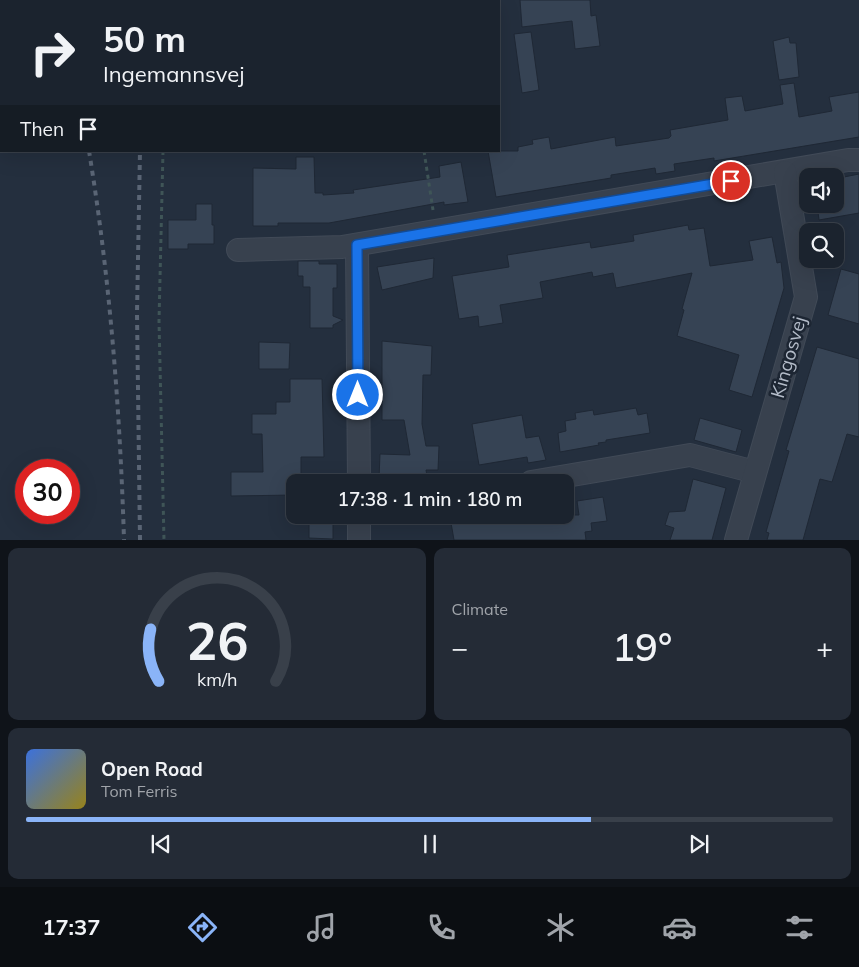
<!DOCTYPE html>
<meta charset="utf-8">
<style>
body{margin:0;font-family:Mulish,sans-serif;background:#242b36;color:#f1f3f6;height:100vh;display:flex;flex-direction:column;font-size:19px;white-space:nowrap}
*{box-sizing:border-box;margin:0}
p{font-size:16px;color:#a0a4aa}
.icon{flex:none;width:28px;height:28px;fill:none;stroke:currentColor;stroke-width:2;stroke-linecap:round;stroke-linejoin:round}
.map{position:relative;height:540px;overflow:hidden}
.details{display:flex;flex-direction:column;gap:8px;padding:8px;background:#0f1319;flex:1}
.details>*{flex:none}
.banner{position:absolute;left:0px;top:0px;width:500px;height:152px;box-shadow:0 5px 20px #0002,0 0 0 1px #39404a;background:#1b232e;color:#f1f3f6;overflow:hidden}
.fabs{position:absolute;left:799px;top:168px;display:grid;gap:10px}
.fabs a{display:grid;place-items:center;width:45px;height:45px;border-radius:10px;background:#1b232e;box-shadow:0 5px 20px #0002,0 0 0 1px #39404a;font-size:25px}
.speed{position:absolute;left:15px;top:459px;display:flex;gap:10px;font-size:25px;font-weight:700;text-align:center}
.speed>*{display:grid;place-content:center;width:65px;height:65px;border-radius:50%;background:#1b232e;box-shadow:0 5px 20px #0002,0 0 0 1px #39404a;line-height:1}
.speed .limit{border:8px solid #d22;background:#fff;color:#111}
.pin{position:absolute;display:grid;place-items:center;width:42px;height:42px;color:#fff;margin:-21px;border:2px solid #fff;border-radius:50%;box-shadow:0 1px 5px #0007}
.me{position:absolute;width:55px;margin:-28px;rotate:0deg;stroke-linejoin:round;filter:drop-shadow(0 0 4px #0008)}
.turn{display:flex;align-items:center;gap:18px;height:105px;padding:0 20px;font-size:22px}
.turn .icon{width:65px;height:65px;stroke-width:2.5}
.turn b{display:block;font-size:35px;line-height:42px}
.then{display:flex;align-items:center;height:48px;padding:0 20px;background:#0003;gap:10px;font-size:19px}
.big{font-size:38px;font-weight:600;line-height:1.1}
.details .tile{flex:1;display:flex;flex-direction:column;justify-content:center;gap:8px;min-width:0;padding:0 18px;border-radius:10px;background:#242b36}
.details .dial{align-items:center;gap:0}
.dial svg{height:130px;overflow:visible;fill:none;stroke:#39404a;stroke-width:7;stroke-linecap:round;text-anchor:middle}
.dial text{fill:#f1f3f6;stroke:none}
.song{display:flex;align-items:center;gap:15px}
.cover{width:60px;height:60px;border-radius:8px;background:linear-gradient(135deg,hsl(220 70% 55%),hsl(50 70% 35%))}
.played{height:5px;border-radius:2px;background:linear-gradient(90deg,#8ab4f8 70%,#39404a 70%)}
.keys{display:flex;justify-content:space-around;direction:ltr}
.heat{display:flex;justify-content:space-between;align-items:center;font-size:28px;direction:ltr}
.details .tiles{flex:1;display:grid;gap:8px;grid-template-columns:1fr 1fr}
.tile:last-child{grid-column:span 2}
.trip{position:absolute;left:286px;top:474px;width:288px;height:50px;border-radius:10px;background:#1b232e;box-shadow:0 5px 20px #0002,0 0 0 1px #39404a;font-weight:600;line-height:50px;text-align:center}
.menu{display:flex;height:80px;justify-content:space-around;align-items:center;background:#0b0e12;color:#a0a4aa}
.menu .icon{width:35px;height:35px}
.menu .current{color:#8ab4f8}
.menu b{font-size:22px;color:#f1f3f6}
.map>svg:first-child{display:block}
.building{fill:#364354;stroke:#1f2835}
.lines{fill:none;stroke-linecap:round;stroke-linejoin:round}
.minor-casing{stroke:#414a57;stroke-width:24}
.path{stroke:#3f5557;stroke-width:3;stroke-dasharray:4 4;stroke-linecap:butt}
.minor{stroke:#38414e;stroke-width:22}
.rail{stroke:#5a6575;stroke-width:4;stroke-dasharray:5 5;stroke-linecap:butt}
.route-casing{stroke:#114b97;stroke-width:12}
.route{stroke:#1a73e8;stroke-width:9}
.labels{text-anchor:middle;stroke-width:5;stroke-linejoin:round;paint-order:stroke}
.street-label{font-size:19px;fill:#b4bcc9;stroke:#1d2633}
</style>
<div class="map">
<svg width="859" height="540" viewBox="0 0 859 540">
<rect width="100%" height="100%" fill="#242f3e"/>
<g class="building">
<polygon points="520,0 590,0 591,16 596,15 600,46 575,49 572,21 522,27"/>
<polygon points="531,32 539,90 522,93 514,34"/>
<polygon points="789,37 790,43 796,43 799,77 779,80 773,41"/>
<polygon points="794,83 799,117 832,111 829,97 859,92 859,137 714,161 714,158 674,164 675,171 656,174 655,168 611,175 611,178 496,197 488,151 518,151 518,147 533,144 532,140 549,137 551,149 615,137 616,146 669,138 671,136 670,130 728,120 725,98 742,96 745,111 783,104 780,85"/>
<polygon points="296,157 314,157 315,193 323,193 323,195 354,193 353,190 440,177 439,166 461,162 468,202 444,205 444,202 329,223 278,223 278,226 253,226 253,168 296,169"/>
<polygon points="859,174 859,213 819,220 817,204 835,204 835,197 842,195 839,178"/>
<polygon points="196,204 212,204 212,225 214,225 214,244 188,244 188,249 168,249 168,220 196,220"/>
<polygon points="688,225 689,230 704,228 710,266 753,260 749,241 772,237 777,263 781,262 784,288 752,397 729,390 739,355 677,336 684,310 682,309 692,273 616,288 613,273 593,277 592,272 540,282 543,298 500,305 503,323 479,327 478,316 459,319 452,276 509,267 507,255 590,242 591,248 634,241 633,235"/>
<polygon points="434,258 433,278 382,290 377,267"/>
<polygon points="298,261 319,261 319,264 337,264 337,288 333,288 333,316 343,320 333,325 333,328 310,328 310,287 303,287 303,276 298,276"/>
<polygon points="841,269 859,274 859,324 828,315"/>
<polygon points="382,341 432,346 431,375 423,375 422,424 426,446 439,446 438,470 426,470 428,482 392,482 392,479 379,479 380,454 410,455 404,420 382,420"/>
<polygon points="259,342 290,343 289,369 259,369"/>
<polygon points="817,347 859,359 859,437 847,434 832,482 820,479 803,540 767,540 769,533 766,532 789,451 786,450"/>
<polygon points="290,379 322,379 324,457 301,457 301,482 295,482 295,495 231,496 231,472 263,472 262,434 252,434 252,414 276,414 276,402 290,402"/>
<polygon points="636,408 638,415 647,413 650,433 606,440 606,442 598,443 599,445 560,452 558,433 566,431 565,421 576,419 575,413 593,410 594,415"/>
<polygon points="522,415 526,438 539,436 546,460 528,463 527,457 479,465 472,424"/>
<polygon points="700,418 742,430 736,452 694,440"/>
<polygon points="693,479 726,488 712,540 670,540 674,528 665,525 669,512 685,511"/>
<polygon points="603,497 607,521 591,523 592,531 585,532 586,540 454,540 450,517 461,515 579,515 577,501"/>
<polygon points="309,515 333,515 333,539 309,538"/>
</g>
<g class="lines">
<defs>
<g id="minor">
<polyline points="357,245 359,482"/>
<polyline points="238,250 342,247 848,160 859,160"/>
<polyline points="531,482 690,455 755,472"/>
<polyline points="359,540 359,515"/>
<polyline points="736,540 806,297 785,172"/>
</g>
</defs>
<use href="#minor" class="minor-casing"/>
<g class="path">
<polyline points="401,0 401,1"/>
<polyline points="168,1 168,0"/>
<polyline points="163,151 159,321 164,540"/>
<polyline points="424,151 433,210"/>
</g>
<use href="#minor" class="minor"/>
<g class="rail">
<polyline points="59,0 60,1"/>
<polyline points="148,1 148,0"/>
<path d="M89 151C110 279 120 410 124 540"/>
<polyline points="140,540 137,313 140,151"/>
</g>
</g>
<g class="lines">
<defs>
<polyline id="route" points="358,395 357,245 731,181"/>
</defs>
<use href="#route" class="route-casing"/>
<use href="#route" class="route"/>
</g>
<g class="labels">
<g class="street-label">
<text transform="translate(788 357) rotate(-74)" y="7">Kingosvej</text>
</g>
</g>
</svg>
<div class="fabs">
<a><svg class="icon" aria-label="sound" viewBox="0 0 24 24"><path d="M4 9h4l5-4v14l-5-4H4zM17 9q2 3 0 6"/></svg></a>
<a><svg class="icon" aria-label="search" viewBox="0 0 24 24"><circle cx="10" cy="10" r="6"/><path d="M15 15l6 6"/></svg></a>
</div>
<div class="speed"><div class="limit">30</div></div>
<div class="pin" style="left:731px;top:181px;background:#d93025"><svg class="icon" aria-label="arrive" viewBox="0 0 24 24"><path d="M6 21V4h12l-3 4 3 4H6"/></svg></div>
<svg class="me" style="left:358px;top:395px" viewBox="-20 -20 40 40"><circle r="17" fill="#1a73e8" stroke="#fff" stroke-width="3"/><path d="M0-11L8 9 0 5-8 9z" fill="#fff"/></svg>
<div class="trip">17:38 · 1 min · 180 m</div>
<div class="banner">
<div class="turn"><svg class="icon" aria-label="right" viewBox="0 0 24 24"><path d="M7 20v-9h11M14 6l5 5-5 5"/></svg><div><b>50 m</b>Ingemannsvej</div></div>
<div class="then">Then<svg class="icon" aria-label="arrive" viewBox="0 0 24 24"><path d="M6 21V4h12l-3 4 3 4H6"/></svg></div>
</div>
</div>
<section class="details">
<div class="tiles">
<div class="tile dial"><svg viewBox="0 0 100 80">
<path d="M14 69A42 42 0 1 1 86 69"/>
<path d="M14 69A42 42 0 0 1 9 37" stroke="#8ab4f8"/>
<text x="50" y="56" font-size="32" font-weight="700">26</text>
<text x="50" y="72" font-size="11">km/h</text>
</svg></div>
<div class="tile"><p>Climate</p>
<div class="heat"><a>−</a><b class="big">19°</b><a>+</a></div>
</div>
<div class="tile">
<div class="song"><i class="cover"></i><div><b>Open Road</b><p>Tom Ferris</p></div></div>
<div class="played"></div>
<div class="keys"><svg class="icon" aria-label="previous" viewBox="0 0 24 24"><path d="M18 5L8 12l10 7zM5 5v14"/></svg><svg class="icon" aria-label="pause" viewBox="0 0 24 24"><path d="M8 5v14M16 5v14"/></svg><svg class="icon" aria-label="next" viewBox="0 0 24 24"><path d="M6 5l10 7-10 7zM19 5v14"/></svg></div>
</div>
</div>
</section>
<nav class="menu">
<b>17:37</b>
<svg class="icon current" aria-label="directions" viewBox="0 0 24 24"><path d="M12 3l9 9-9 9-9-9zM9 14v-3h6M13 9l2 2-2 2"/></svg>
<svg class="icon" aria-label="music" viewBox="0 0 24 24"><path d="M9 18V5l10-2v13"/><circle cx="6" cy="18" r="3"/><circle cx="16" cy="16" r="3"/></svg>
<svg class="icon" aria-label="phone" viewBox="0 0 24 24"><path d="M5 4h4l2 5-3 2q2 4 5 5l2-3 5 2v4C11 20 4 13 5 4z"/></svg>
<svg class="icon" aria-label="climate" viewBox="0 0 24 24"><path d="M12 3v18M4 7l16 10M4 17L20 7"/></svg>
<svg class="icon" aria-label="car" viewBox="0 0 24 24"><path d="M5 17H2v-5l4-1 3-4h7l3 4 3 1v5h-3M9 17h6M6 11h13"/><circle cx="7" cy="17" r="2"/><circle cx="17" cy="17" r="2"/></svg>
<svg class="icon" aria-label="filters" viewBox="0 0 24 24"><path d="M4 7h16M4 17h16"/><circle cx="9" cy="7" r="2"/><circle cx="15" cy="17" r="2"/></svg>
</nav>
